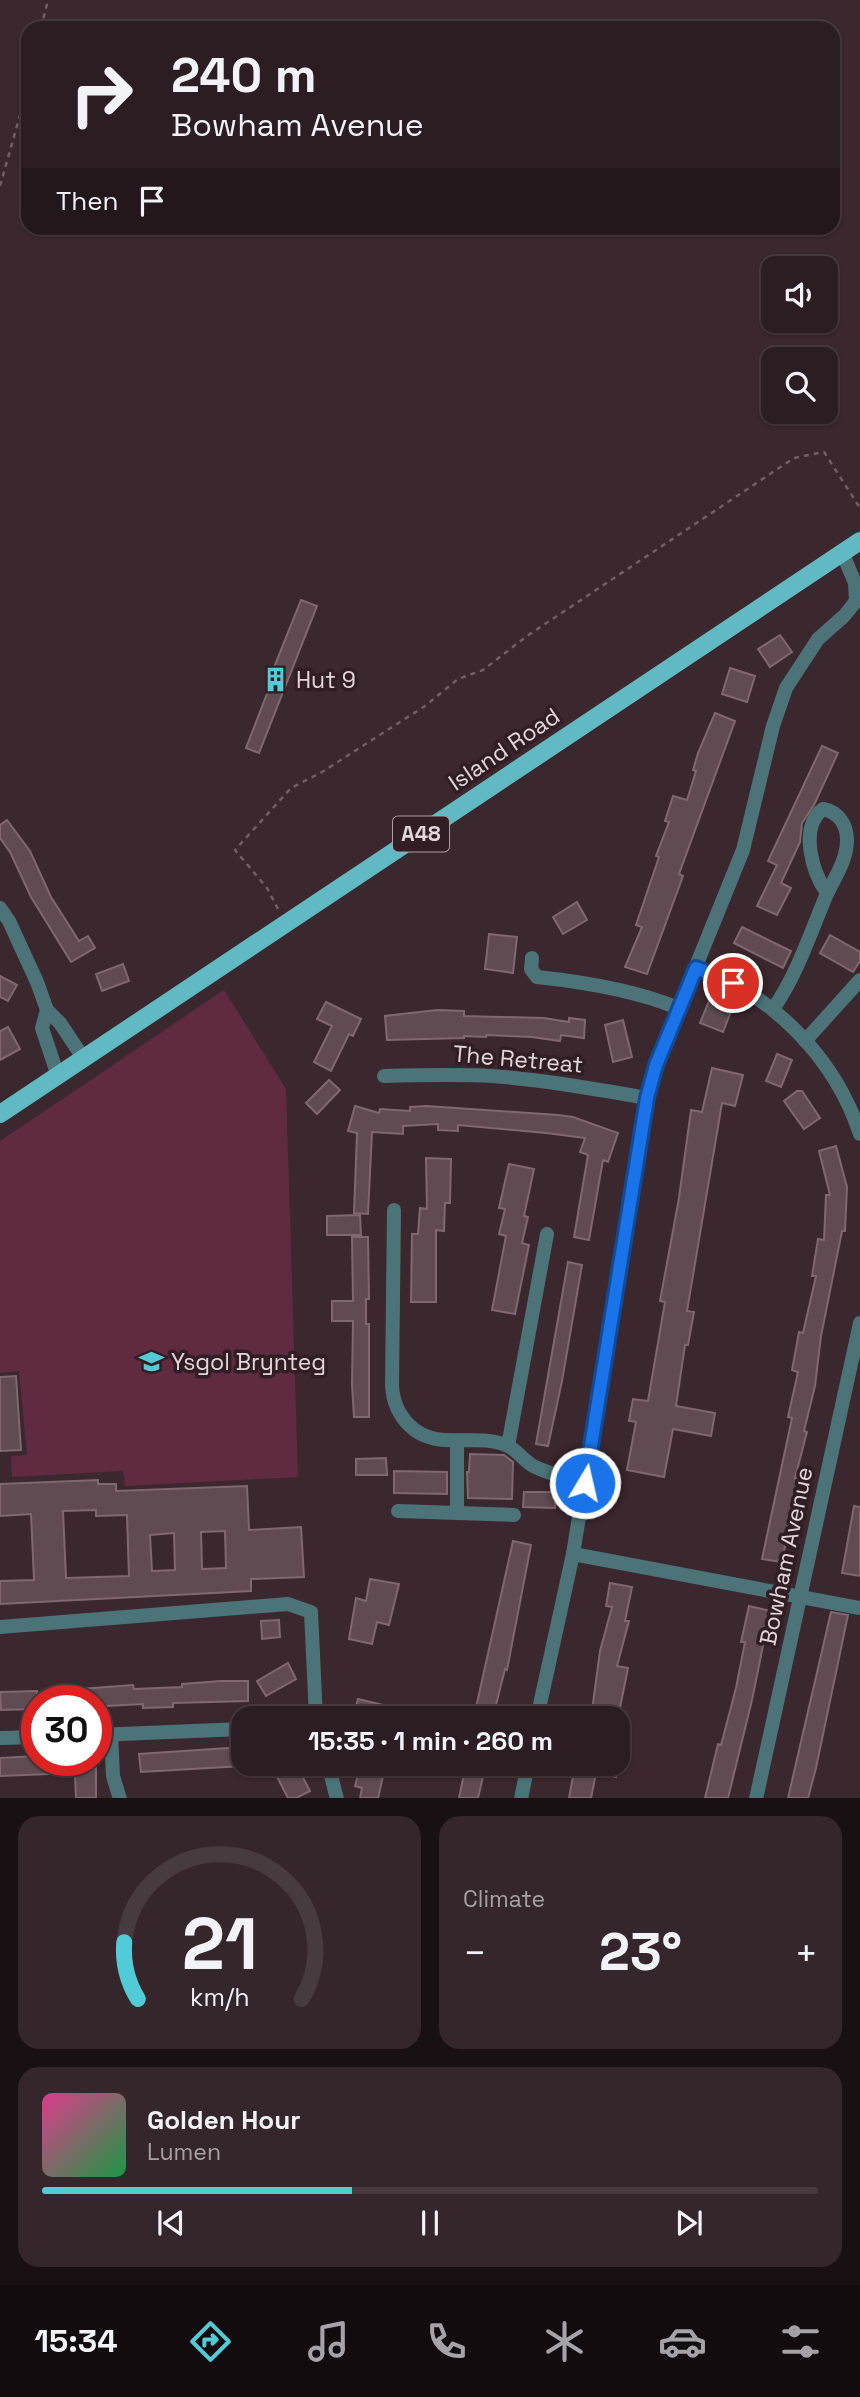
<!DOCTYPE html>
<meta charset="utf-8">
<style>
body{margin:0;font-family:"Space Grotesk",sans-serif;background:#34262a;color:#f1f3f6;height:100vh;display:flex;flex-direction:column;font-size:26px;white-space:nowrap}
*{box-sizing:border-box;margin:0}
p{font-size:23px;color:#a6a2a5}
.icon{flex:none;width:38px;height:38px;fill:none;stroke:currentColor;stroke-width:2;stroke-linecap:round;stroke-linejoin:round}
.map{position:relative;height:1798px;overflow:hidden}
.side{display:flex;flex-direction:column;gap:18px;padding:18px;background:#181013;flex:1}
.side>*{flex:none}
.guide{position:absolute;left:21px;top:21px;width:819px;height:214px;border-radius:21px;box-shadow:0 2px 5px #0004,0 0 0 2px #483b40;background:#2c1d22;color:#f1f3f6;overflow:hidden}
.fabs{position:absolute;left:761px;top:256px;display:grid;gap:14px}
.fabs a{display:grid;place-items:center;width:77px;height:77px;border-radius:14px;background:#2c1d22;box-shadow:0 2px 5px #0004,0 0 0 2px #483b40;font-size:35px}
.speed{position:absolute;left:21px;top:1685px;display:flex;gap:14px;font-size:35px;font-weight:700;text-align:center}
.speed>*{display:grid;place-content:center;width:91px;height:91px;border-radius:50%;background:#2c1d22;box-shadow:0 2px 5px #0004,0 0 0 2px #483b40;line-height:1}
.speed .limit{border:10px solid #d22;background:#fff;color:#111}
.pin{position:absolute;display:grid;place-items:center;width:60px;height:60px;color:#fff;margin:-30px;border:4px solid #fff;border-radius:50%;box-shadow:0 2px 7px #0007}
.me{position:absolute;width:77px;margin:-38px;rotate:9deg;stroke-linejoin:round;filter:drop-shadow(0 0 5px #0008)}
.turn{display:flex;align-items:center;gap:24px;height:147px;padding:0 35px;font-size:32px}
.turn .icon{width:91px;height:91px;stroke-width:2.5}
.turn b{display:block;font-size:49px;line-height:60px}
.then{display:flex;align-items:center;height:66px;padding:0 35px;background:#0003;gap:14px;font-size:26px}
.big{font-size:52px;font-weight:700;line-height:1.1}
.side .tile{flex:1;display:flex;flex-direction:column;justify-content:center;gap:10px;min-width:0;padding:0 24px;border-radius:21px;background:#34262a}
.side .dial{align-items:center;gap:0}
.dial svg{height:182px;overflow:visible;fill:none;stroke:#483b40;stroke-width:7;stroke-linecap:round;text-anchor:middle}
.dial text{fill:#f1f3f6;stroke:none}
.song{display:flex;align-items:center;gap:21px}
.cover{width:84px;height:84px;border-radius:10px;background:linear-gradient(135deg,hsl(330 70% 55%),hsl(140 70% 35%))}
.played{height:7px;border-radius:4px;background:linear-gradient(90deg,#52cbd8 40%,#483b40 40%)}
.keys{display:flex;justify-content:space-around;direction:ltr}
.heat{display:flex;justify-content:space-between;align-items:center;font-size:38px;direction:ltr}
.side .tiles{flex:1;display:grid;gap:18px;grid-template-columns:1fr 1fr}
.tile:last-child{grid-column:span 2}
.trip{position:absolute;left:231px;top:1706px;width:399px;height:70px;border-radius:21px;background:#2c1d22;box-shadow:0 2px 5px #0004,0 0 0 2px #483b40;font-weight:700;line-height:70px;text-align:center}
.tabs{display:flex;height:112px;justify-content:space-around;align-items:center;background:#120c0e;color:#a6a2a5}
.tabs .icon{width:49px;height:49px}
.tabs .selected{color:#52cbd8}
.tabs b{font-size:32px;color:#f1f3f6}
.map>svg:first-child{display:block}
.green{fill:#602b3f}
.building{fill:#604b52;stroke:#7f686f;stroke-width:2;fill-rule:evenodd}
.lines{fill:none;stroke-linecap:round;stroke-linejoin:round}
.path{stroke:#715f65;stroke-width:2.5;stroke-dasharray:5 5;stroke-linecap:butt}
.minor{stroke:#4c7478;stroke-width:14}
.major{stroke:#61b9c3;stroke-width:18}
.route-casing{stroke:#114b97;stroke-width:18}
.route{stroke:#1a73e8;stroke-width:12}
.labels{text-anchor:middle;stroke-width:7;stroke-linejoin:round;paint-order:stroke}
.shield{fill:#301e24;stroke:#ad9fa3;stroke-width:2}
.shield-label{font-size:21px;font-weight:bold;fill:#e3d6da}
.poi-label{font-size:23px;fill:#e3d6da;stroke:#301e24;text-anchor:start}
.street-label{font-size:23px;fill:#e3d6da;stroke:#301e24}
</style>
<div class="map">
<svg width="860" height="1799" viewBox="0 0 860 1799">
<rect width="100%" height="100%" fill="#3b272e"/>
<polygon class="green" points="224,990 286,1089 298,1477 125,1486 123,1471 12,1477 11,1456 27,1455 19,1371 0,1373 0,1141"/>
<g class="building">
<polygon points="301,600 317,606 259,753 246,748 270,686 267,685"/>
<polygon points="780,635 792,652 770,667 758,649"/>
<polygon points="730,668 755,676 747,702 722,694"/>
<polygon points="715,713 735,721 679,874 683,876 647,974 625,967 642,927 636,925 659,857 656,856 669,822 665,821 673,796 687,800 696,771 693,770 698,753"/>
<polygon points="822,746 838,753 814,805 802,823 800,842 781,883 791,888 777,915 757,906 777,865 768,861"/>
<polygon points="7,820 30,851 51,897 79,941 88,936 95,948 71,962 31,897 10,852 0,838 0,825"/>
<polygon points="577,902 587,920 563,934 553,917"/>
<polygon points="742,927 791,951 783,968 734,943"/>
<polygon points="489,934 517,937 513,973 485,969"/>
<polygon points="830,935 860,952 860,961 853,972 820,953"/>
<polygon points="123,964 129,981 102,991 96,974"/>
<polygon points="0,976 17,985 8,1001 0,997"/>
<polygon points="713,991 735,1001 723,1032 700,1023"/>
<polygon points="326,1002 361,1019 353,1036 349,1034 331,1071 314,1062 332,1026 317,1019"/>
<polygon points="437,1010 464,1011 464,1016 544,1018 569,1022 569,1018 585,1020 584,1038 561,1035 560,1041 532,1037 486,1035 486,1037 464,1036 464,1038 387,1040 385,1016"/>
<polygon points="623,1020 632,1057 613,1062 605,1025"/>
<polygon points="8,1027 20,1049 0,1060 0,1031"/>
<polygon points="777,1054 792,1060 781,1087 766,1081"/>
<polygon points="712,1068 743,1075 735,1106 722,1103 687,1311 694,1312 688,1345 685,1345 676,1406 715,1413 711,1436 673,1429 664,1477 627,1470 636,1422 629,1421 633,1399 648,1401 665,1302 660,1301 679,1198 691,1110 702,1112"/>
<polygon points="329,1080 340,1090 317,1114 306,1103"/>
<polygon points="797,1091 802,1091 820,1118 804,1129 784,1101"/>
<polygon points="355,1106 379,1113 380,1109 410,1111 410,1107 427,1106 558,1115 573,1117 618,1133 608,1162 603,1160 589,1240 574,1237 588,1155 580,1152 585,1138 546,1133 458,1125 458,1131 438,1130 438,1124 403,1126 403,1134 372,1132 368,1214 354,1213 357,1133 348,1131"/>
<polygon points="836,1146 847,1187 845,1231 842,1231 821,1336 815,1386 804,1431 807,1432 795,1478 798,1479 782,1562 762,1559 792,1418 788,1417 798,1372 792,1370 799,1332 803,1333 816,1276 812,1276 818,1239 824,1240 826,1195 830,1195 819,1151"/>
<polygon points="426,1158 451,1159 450,1203 445,1203 444,1231 436,1230 436,1302 411,1302 412,1234 418,1234 420,1208 427,1209"/>
<polygon points="509,1164 534,1169 524,1216 528,1217 522,1243 529,1245 515,1314 492,1310 506,1236 499,1234 505,1209 499,1208"/>
<polygon points="360,1215 361,1235 327,1235 327,1216"/>
<polygon points="352,1237 368,1237 369,1299 366,1299 366,1324 369,1324 369,1417 354,1417 352,1385 353,1321 332,1321 332,1301 353,1301"/>
<polygon points="568,1262 582,1265 562,1381 548,1446 536,1444"/>
<polygon points="16,1376 21,1450 0,1451 0,1377"/>
<polygon points="470,1454 504,1455 513,1462 512,1499 468,1498 467,1472 469,1472"/>
<polygon points="386,1458 387,1475 356,1475 356,1459"/>
<polygon points="394,1471 447,1472 447,1494 394,1493"/>
<path d="M98 1480V1484H116V1491L247 1486 249 1530 301 1527 304 1577 251 1579V1591L0 1604V1581L34 1580 31 1514 0 1516V1484ZM96 1510V1516L127 1515 129 1576 66 1578 63 1511ZM225 1531 226 1568 202 1569 201 1532ZM174 1533 175 1570 152 1571 150 1535Z"/>
<polygon points="524,1492 556,1492 555,1508 523,1507"/>
<polygon points="854,1506 860,1507 860,1576 842,1573"/>
<polygon points="513,1541 531,1545 507,1670 505,1669 493,1717 475,1712"/>
<polygon points="370,1579 399,1584 389,1625 377,1622 372,1644 349,1639 356,1598 366,1601"/>
<polygon points="610,1583 632,1587 625,1621 629,1621 617,1666 628,1668 618,1718 591,1718 600,1651 612,1607 606,1606"/>
<polygon points="749,1606 770,1611 752,1700 728,1798 705,1798 718,1744 721,1745 736,1688 745,1642 741,1642"/>
<polygon points="831,1612 848,1615 816,1768 808,1798 788,1798"/>
<polygon points="279,1620 280,1637 262,1639 261,1621"/>
<polygon points="288,1663 296,1679 266,1696 257,1681"/>
<polygon points="221,1681 248,1681 248,1701 173,1703 173,1707 143,1708 143,1704 106,1706 96,1706 96,1701 53,1701 53,1691 133,1685 134,1689 182,1687 182,1684"/>
<polygon points="37,1691 37,1709 1,1710 0,1692"/>
<polygon points="358,1699 383,1705 379,1718 354,1714"/>
<polygon points="243,1747 243,1766 141,1772 139,1754"/>
<polygon points="37,1756 37,1760 96,1760 96,1798 76,1798 75,1773 0,1776 0,1758"/>
<polygon points="294,1764 296,1764 310,1791 296,1798 288,1798 275,1773"/>
<polygon points="466,1764 486,1764 478,1798 459,1798"/>
<polygon points="582,1764 618,1764 616,1777 596,1773 591,1798 569,1798 573,1776 579,1777"/>
<polygon points="359,1771 383,1776 378,1798 360,1798 362,1788 355,1786"/>
</g>
<g class="lines">
<g class="path">
<polyline points="41,28 48,0"/>
<polyline points="0,186 28,87"/>
<polyline points="278,909 267,888 235,850 291,788 322,772 425,706 458,679 483,670 527,636 794,458 824,452 860,508"/>
</g>
<g class="minor">
<polyline points="0,908 9,921 37,982 47,1010 60,1023 84,1059"/>
<path d="M532 958 531 969 537 977C584 982 635 990 678 1008"/>
<path d="M696 968C772 993 835 1058 860 1134"/>
<path d="M773 1009C797 975 810 934 826 896 834 878 847 861 847 840 847 825 839 812 823 809 799 827 812 872 827 893"/>
<polyline points="47,1010 42,1028 58,1076"/>
<polyline points="805,1041 860,980"/>
<path d="M384 1076C420 1075 456 1074 492 1076 544 1080 595 1089 647 1098"/>
<path d="M394 1210 392 1386C393 1401 398 1414 409 1425 437 1453 475 1431 508 1446 517 1450 524 1461 533 1466 549 1474 568 1478 585 1483"/>
<polyline points="508,1446 547,1234"/>
<polyline points="398,1511 514,1515"/>
<polyline points="457,1513 457,1441"/>
<polyline points="573,1554 860,1608"/>
<polyline points="0,1627 288,1604 311,1612 316,1718"/>
<polyline points="537,1718 573,1554 647,1098 656,1065 743,850 773,726 786,688 818,639 844,616 856,601 855,583 842,552"/>
<polyline points="111,1734 113,1776 120,1799"/>
<polyline points="96,1735 243,1729"/>
<polyline points="0,1738 37,1737"/>
<polyline points="328,1764 337,1799"/>
<polyline points="521,1799 528,1764"/>
<polyline points="756,1799 860,1323"/>
</g>
<polyline class="major" points="0,1114 860,541"/>
</g>
<g class="lines">
<defs>
<polyline id="route" points="585,1483 647,1098 656,1065 696,968 733,983"/>
</defs>
<use href="#route" class="route-casing"/>
<use href="#route" class="route"/>
</g>
<defs>
<symbol id="building-bare" viewBox="-9 -9 18 18"><path d="M-4-6H4V6H1V3H-1V6H-4ZM-2.5-4.3h1.7v1.8h-1.7ZM.8-4.3h1.7v1.8H.8ZM-2.5-1h1.7V.8h-1.7ZM.8-1h1.7V.8H.8Z" fill="#52cbd8" stroke="#301e24" stroke-width="2.5" paint-order="stroke"/></symbol>
<symbol id="school-bare" viewBox="-9 -9 18 18"><path d="M0-5L7-2L0 1L-7-2ZM-4 1L0 2.5L4 1V4Q0 6-4 4Z" fill="#52cbd8" stroke="#301e24" stroke-width="2.5" paint-order="stroke"/></symbol>
</defs>
<g fill-rule="evenodd">
<use href="#building-bare" x="258" y="662" width="35" height="35"/>
<use href="#school-bare" x="134" y="1344" width="35" height="35"/>
</g>
<g class="labels">
<rect class="shield" x="393" y="816.5" width="56" height="35" rx="5"/>
<g class="shield-label">
<text x="421" y="841">A48</text>
</g>
<g class="poi-label">
<text x="296" y="688">Hut 9</text>
<text x="171" y="1370">Ysgol Brynteg</text>
</g>
<g class="street-label">
<text transform="translate(504 749) rotate(-34)" y="8">Island Road</text>
<text transform="translate(518 1059) rotate(5)" y="8">The Retreat</text>
<text transform="translate(786 1556) rotate(-78)" y="8">Bowham Avenue</text>
</g>
</g>
</svg>
<div class="fabs">
<a><svg class="icon" aria-label="sound" viewBox="0 0 24 24"><path d="M4 9h4l5-4v14l-5-4H4zM17 9q2 3 0 6"/></svg></a>
<a><svg class="icon" aria-label="search" viewBox="0 0 24 24"><circle cx="10" cy="10" r="6"/><path d="M15 15l6 6"/></svg></a>
</div>
<div class="speed"><div class="limit">30</div></div>
<div class="pin" style="left:733px;top:983px;background:#d93025"><svg class="icon" aria-label="arrive" viewBox="0 0 24 24"><path d="M6 21V4h12l-3 4 3 4H6"/></svg></div>
<svg class="me" style="left:585px;top:1483px" viewBox="-20 -20 40 40"><circle r="17" fill="#1a73e8" stroke="#fff" stroke-width="3"/><path d="M0-11L8 9 0 5-8 9z" fill="#fff"/></svg>
<div class="trip">15:35 · 1 min · 260 m</div>
<div class="guide">
<div class="turn"><svg class="icon" aria-label="right" viewBox="0 0 24 24"><path d="M7 20v-9h11M14 6l5 5-5 5"/></svg><div><b>240 m</b>Bowham Avenue</div></div>
<div class="then">Then<svg class="icon" aria-label="arrive" viewBox="0 0 24 24"><path d="M6 21V4h12l-3 4 3 4H6"/></svg></div>
</div>
</div>
<section class="side">
<div class="tiles">
<div class="tile dial"><svg viewBox="0 0 100 80">
<path d="M14 69A42 42 0 1 1 86 69"/>
<path d="M14 69A42 42 0 0 1 8 44" stroke="#52cbd8"/>
<text x="50" y="56" font-size="32" font-weight="700">21</text>
<text x="50" y="72" font-size="11">km/h</text>
</svg></div>
<div class="tile"><p>Climate</p>
<div class="heat"><a>−</a><b class="big">23°</b><a>+</a></div>
</div>
<div class="tile">
<div class="song"><i class="cover"></i><div><b>Golden Hour</b><p>Lumen</p></div></div>
<div class="played"></div>
<div class="keys"><svg class="icon" aria-label="previous" viewBox="0 0 24 24"><path d="M18 5L8 12l10 7zM5 5v14"/></svg><svg class="icon" aria-label="pause" viewBox="0 0 24 24"><path d="M8 5v14M16 5v14"/></svg><svg class="icon" aria-label="next" viewBox="0 0 24 24"><path d="M6 5l10 7-10 7zM19 5v14"/></svg></div>
</div>
</div>
</section>
<nav class="tabs">
<b>15:34</b>
<svg class="icon selected" aria-label="directions" viewBox="0 0 24 24"><path d="M12 3l9 9-9 9-9-9zM9 14v-3h6M13 9l2 2-2 2"/></svg>
<svg class="icon" aria-label="music" viewBox="0 0 24 24"><path d="M9 18V5l10-2v13"/><circle cx="6" cy="18" r="3"/><circle cx="16" cy="16" r="3"/></svg>
<svg class="icon" aria-label="phone" viewBox="0 0 24 24"><path d="M5 4h4l2 5-3 2q2 4 5 5l2-3 5 2v4C11 20 4 13 5 4z"/></svg>
<svg class="icon" aria-label="climate" viewBox="0 0 24 24"><path d="M12 3v18M4 7l16 10M4 17L20 7"/></svg>
<svg class="icon" aria-label="car" viewBox="0 0 24 24"><path d="M5 17H2v-5l4-1 3-4h7l3 4 3 1v5h-3M9 17h6M6 11h13"/><circle cx="7" cy="17" r="2"/><circle cx="17" cy="17" r="2"/></svg>
<svg class="icon" aria-label="filters" viewBox="0 0 24 24"><path d="M4 7h16M4 17h16"/><circle cx="9" cy="7" r="2"/><circle cx="15" cy="17" r="2"/></svg>
</nav>
